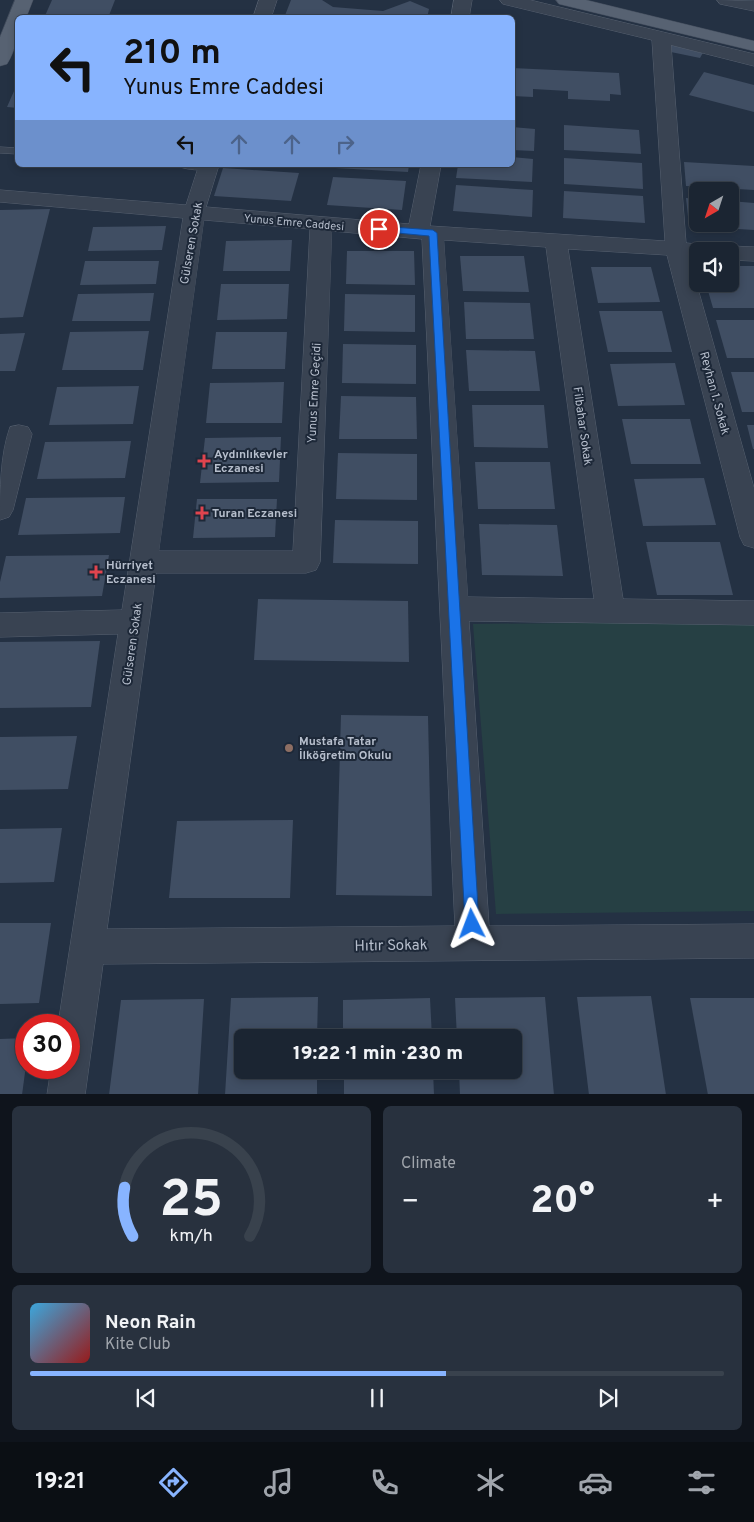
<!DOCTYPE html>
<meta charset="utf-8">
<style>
body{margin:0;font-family:Overpass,sans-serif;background:#28313e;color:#f1f3f6;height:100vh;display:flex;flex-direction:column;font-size:19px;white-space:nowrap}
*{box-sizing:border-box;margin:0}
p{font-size:16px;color:#a0a5ac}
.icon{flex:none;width:28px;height:28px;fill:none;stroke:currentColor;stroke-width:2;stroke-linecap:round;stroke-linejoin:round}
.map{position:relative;height:1094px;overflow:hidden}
.details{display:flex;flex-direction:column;gap:12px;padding:12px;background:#0f141c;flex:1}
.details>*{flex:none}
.guide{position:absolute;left:15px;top:15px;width:500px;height:152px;border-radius:8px;box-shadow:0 2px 8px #0003,0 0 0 1px #39424d;background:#88b4ff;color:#111;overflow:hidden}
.needle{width:32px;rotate:219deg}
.fabs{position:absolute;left:689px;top:182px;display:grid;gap:10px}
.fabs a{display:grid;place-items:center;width:50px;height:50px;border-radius:8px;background:#1b2532;box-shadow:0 2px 8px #0003,0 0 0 1px #39424d;font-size:25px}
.speed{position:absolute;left:15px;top:1014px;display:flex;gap:10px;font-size:25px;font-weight:700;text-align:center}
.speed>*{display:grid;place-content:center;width:65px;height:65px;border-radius:50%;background:#1b2532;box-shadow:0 2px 8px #0003,0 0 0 1px #39424d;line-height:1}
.speed .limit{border:8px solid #d22;background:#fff;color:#111}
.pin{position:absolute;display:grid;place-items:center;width:42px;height:42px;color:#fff;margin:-21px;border:2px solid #fff;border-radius:50%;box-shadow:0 1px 5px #0007}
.me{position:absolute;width:55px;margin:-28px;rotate:357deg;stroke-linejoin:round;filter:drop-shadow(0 0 4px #0008)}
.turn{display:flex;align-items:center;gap:18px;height:105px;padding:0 25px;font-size:22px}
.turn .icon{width:65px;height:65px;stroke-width:2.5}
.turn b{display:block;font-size:35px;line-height:42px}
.lanes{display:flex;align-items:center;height:48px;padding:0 25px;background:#0003;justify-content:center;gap:25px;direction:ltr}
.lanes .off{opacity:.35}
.big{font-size:38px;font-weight:800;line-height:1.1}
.details .tile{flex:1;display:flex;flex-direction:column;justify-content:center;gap:8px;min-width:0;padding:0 18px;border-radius:8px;background:#28313e}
.details .dial{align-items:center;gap:0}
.dial svg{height:130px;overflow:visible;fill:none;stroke:#39424d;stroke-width:7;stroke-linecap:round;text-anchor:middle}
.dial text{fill:#f1f3f6;stroke:none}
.song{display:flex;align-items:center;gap:15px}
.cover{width:60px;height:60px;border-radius:8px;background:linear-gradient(135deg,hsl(200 70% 55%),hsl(0 70% 35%))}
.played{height:5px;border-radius:2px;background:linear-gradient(90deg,#88b4ff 60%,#39424d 60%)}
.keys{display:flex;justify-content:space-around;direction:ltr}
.heat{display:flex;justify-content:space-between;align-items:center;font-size:28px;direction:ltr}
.details .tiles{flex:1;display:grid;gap:12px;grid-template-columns:1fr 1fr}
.tile:last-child{grid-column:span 2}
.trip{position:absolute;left:234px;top:1029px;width:288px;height:50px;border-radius:8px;background:#1b2532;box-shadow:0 2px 8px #0003,0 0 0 1px #39424d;font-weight:800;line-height:50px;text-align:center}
.tab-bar{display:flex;height:80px;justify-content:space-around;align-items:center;background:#0b0f14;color:#a0a5ac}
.tab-bar .icon{width:35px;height:35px}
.tab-bar .current{color:#88b4ff}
.tab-bar b{font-size:22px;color:#f1f3f6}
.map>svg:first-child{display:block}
.green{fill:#264044}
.building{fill:#404e63}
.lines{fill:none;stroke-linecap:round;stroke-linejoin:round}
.lane-casing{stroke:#576170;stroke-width:1}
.street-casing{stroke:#576170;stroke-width:1}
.primary-casing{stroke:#424c5c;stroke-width:1}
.lane{fill:#394352;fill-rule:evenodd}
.street{fill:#394352;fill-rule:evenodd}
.primary{fill:#576272;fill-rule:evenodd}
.route{fill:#1a73e8;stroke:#114b97}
.health-dot{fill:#e0444e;stroke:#1d2838;stroke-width:2}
.education-dot{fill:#8d6e63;stroke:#1d2838;stroke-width:2}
.labels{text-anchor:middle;stroke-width:4;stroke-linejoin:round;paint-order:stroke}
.far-street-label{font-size:11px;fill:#b6becc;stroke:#1d2838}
.street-label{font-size:12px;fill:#b6becc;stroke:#1d2838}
.poi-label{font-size:12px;font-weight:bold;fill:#b6becc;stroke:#1d2838;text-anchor:start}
.near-street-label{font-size:15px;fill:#b6becc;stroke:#1d2838}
</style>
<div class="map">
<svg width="754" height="1095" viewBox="0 0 754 1095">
<rect width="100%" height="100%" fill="#243143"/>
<polygon class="green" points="754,621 754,911 496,914 473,624"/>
<g class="building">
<polygon points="52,0 115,0 108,18 44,18"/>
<polygon points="291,0 322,0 333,7 383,11 410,1 429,9 427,18 284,18"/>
<polygon points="670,44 704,51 700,58 666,51"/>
<polygon points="512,68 619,73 621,95 610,94 610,101 568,99 568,91 533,89 533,97 512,96"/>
<polygon points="704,72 754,85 754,112 689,95"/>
<polygon points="18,82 18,108 7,107"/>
<polygon points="564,125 639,130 641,154 564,150"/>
<polygon points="512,127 535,129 534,151 512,150"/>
<polygon points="512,157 533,159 532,182 456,178 458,165 512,165"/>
<polygon points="564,158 642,163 643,189 564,184"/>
<polygon points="684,162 754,166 754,190 686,186"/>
<polygon points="336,165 409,165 408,172 335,168"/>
<polygon points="223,168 299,173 291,201 214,196"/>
<polygon points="333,177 406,181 402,210 327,205"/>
<polygon points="456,185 533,190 532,217 453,211"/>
<polygon points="564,191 643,196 645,223 563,218"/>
<polygon points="686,198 698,199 698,224 730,224 730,201 754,203 754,230 689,226"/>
<polygon points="50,209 23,317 0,318 0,210"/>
<polygon points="166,226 162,250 88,251 93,227"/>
<polygon points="292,240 290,271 223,271 226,241"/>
<polygon points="347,251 414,251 415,285 346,284"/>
<polygon points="460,256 524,256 529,292 463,291"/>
<polygon points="85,261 159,261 156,284 80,285"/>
<polygon points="730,266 754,266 754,308 713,308 706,284 730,284"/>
<polygon points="591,267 651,267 660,302 598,303"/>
<polygon points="221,284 289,284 287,319 217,320"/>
<polygon points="154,293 150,321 72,321 78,294"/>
<polygon points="345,294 415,295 415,332 344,331"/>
<polygon points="464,302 530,303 534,339 466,339"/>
<polygon points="599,311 662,311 672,352 608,352"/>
<polygon points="716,320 754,320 754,358 727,358"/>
<polygon points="149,331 143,370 62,370 70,332"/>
<polygon points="216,332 287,332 285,369 212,369"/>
<polygon points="25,333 15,371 0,371 0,334"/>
<polygon points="343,344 416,345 416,384 342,383"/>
<polygon points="466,350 535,351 540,391 469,391"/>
<polygon points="675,363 685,405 618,406 610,364"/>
<polygon points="731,372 754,372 754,412 742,412"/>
<polygon points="284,382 282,423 206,423 210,383"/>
<polygon points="139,386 133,424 49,425 57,387"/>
<polygon points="341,396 416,397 417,439 339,439"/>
<polygon points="472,405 544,405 548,448 474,447"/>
<polygon points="622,419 690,419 701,464 631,464"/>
<polygon points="747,425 754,425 754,449 753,449"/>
<polygon points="281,437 279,482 200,483 205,438"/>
<polygon points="131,441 125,478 37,479 45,442"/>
<polygon points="338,453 417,454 417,500 336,499"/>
<polygon points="475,462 550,462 555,509 478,509"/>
<polygon points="704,478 716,525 643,526 634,479"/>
<polygon points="125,497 120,533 18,535 26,498"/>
<polygon points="197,499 277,499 275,537 193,538"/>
<polygon points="335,520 418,521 418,564 333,563"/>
<polygon points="479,524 557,525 563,576 482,575"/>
<polygon points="646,542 720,542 733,595 657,595"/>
<polygon points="109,555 102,596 0,598 0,582 6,556"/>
<polygon points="258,599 408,601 409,662 254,660"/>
<polygon points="100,641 91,707 0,708 0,642"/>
<polygon points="341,715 428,716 432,896 336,895"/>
<polygon points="77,736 68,789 0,790 0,737"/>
<polygon points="293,820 290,898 169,898 177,821"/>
<polygon points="62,828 54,882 0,883 0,829"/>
<polygon points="0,923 51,923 39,1003 0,1004"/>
<polygon points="651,996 666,1095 589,1095 577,997"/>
<polygon points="318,997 317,1038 242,1038 242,1070 317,1070 317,1095 225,1095 231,998"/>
<polygon points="545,997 554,1095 460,1095 459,1070 512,1070 512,1038 457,1038 455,998"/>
<polygon points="430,998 432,1038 343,1038 343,1000"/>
<polygon points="690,998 754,998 754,1095 708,1095"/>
<polygon points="204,999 198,1095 109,1095 121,1000"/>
<polygon points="26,1038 26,1065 22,1095 0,1095 0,1039"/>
<polygon points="344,1070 433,1070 434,1095 344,1095"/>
</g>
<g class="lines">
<defs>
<g id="lane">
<polygon points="0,147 18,148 18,154 0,153"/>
<path d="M176 165H212L213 167C206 172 183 170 176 165Z"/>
</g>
<g id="street">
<polygon points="259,0 277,0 271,18 253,18"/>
<polygon points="454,0 472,0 469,18 451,18"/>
<path d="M500 0H530L754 54V66L671 45 686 243 716 246 719 251H698V257H689L754 488V548L744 545 740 537 667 255 568 249 623 599 754 601V625L469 621 489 926 754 924V958L103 964 85 1095H47L51 1068H69V1025H58L118 634 0 637V613L122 610 183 218 0 202V190L186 205 199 165H219L206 207 409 224 421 165H441L430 226 665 241 652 40 503 4ZM204 220 310 229 293 551H159ZM332 231 422 239 455 926 107 929 156 573H306L316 570 320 562ZM444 240 546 247 594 599 468 597Z"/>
<polygon points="717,0 754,1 754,11 720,4"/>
<polygon points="730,246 754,247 754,261 730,260 730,251 720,251 722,248"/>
<path d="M19 425 28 427 32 434 13 510 9 517 0 520C0 490 0 455 10 427Z"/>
</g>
<g id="primary">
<path d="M15 0H33L26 18H18C18 34 16 50 7 64L0 66V37Z"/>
<polygon points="556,0 586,0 754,41 754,51 559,4"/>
</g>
</defs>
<use href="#lane" class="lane-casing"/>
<use href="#street" class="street-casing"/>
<use href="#primary" class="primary-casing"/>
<use href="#lane" class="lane"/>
<use href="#street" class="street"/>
<use href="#primary" class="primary"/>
</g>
<polygon class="route" points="379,226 433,230 437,233 479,924 477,929 472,931 467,929 465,924 429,236 376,231 376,227"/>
<g class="health-dot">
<path d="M201.5 453.5h5v5h5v5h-5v5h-5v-5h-5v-5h5z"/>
<path d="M199.5 505.5h5v5h5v5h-5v5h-5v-5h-5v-5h5z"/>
<path d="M93.5 564.5h5v5h5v5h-5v5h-5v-5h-5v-5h5z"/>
</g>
<circle class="education-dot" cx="289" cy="748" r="5"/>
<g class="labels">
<g class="far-street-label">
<text transform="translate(294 222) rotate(5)" y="4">Yunus Emre Caddesi</text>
</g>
<g class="street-label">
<text transform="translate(191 243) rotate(-80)" y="4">Gülseren Sokak</text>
<text transform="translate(314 393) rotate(-87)" y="4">Yunus Emre Geçidi</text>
<text transform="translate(715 393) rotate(75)" y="4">Reyhan 1. Sokak</text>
<text transform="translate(583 426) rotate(82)" y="4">Filbahar Sokak</text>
<text transform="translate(132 644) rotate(-82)" y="4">Gülseren Sokak</text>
</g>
<g class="poi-label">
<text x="214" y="458">Aydınlıkevler<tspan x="214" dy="14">Eczanesi</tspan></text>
<text x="212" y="517">Turan Eczanesi</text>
<text x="106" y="569">Hürriyet<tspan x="106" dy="14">Eczanesi</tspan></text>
<text x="299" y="745">Mustafa Tatar<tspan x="299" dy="14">İlköğretim Okulu</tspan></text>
</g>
<g class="near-street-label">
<text transform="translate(391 945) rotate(-1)" y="5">Hıtır Sokak</text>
</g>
</g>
</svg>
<div class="fabs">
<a><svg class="needle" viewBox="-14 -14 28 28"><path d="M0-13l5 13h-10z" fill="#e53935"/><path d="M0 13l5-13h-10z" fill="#a0a5ac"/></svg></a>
<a><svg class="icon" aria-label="sound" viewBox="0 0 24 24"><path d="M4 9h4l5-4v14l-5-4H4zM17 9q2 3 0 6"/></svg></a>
</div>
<div class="speed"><div class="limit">30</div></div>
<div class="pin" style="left:379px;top:229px;background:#d93025"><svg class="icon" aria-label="arrive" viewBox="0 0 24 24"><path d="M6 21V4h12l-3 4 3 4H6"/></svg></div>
<svg class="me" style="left:472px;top:924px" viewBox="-20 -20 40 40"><path d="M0-17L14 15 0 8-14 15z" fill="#1a73e8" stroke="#fff" stroke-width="4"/></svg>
<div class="trip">19:22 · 1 min · 230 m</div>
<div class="guide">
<div class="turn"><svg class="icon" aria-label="left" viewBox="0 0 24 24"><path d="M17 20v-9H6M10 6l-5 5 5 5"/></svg><div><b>210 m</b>Yunus Emre Caddesi</div></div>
<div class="lanes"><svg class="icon" aria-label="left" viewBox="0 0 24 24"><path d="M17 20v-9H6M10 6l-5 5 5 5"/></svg><svg class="icon off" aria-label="ahead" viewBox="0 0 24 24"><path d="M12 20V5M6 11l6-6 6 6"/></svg><svg class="icon off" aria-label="ahead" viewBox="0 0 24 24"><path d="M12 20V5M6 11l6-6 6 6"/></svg><svg class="icon off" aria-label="right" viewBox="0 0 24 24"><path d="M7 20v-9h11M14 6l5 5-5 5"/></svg></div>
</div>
</div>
<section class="details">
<div class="tiles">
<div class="tile dial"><svg viewBox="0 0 100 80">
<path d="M14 69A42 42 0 1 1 86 69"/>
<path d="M14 69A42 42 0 0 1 9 39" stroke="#88b4ff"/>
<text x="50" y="56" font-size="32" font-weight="700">25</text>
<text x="50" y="72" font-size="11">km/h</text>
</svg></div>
<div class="tile"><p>Climate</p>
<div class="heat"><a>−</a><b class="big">20°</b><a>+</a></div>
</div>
<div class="tile">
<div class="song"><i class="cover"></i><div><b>Neon Rain</b><p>Kite Club</p></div></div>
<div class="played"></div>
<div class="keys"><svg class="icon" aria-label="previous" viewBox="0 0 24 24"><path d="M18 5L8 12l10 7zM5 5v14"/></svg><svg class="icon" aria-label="pause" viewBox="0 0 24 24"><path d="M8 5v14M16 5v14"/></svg><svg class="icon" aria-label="next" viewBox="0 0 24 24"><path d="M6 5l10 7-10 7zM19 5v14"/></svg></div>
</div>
</div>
</section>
<nav class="tab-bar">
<b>19:21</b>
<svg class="icon current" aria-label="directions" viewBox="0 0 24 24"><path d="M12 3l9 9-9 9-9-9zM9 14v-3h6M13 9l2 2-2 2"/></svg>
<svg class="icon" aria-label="music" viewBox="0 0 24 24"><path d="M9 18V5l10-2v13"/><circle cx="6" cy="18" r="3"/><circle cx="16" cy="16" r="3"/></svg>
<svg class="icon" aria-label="phone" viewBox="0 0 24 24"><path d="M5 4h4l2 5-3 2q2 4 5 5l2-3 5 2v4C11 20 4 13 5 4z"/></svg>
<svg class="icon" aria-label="climate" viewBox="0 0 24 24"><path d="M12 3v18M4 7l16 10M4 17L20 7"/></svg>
<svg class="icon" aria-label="car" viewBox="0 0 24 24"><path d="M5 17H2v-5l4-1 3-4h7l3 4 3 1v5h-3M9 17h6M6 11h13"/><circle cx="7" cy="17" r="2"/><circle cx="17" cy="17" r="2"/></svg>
<svg class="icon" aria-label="filters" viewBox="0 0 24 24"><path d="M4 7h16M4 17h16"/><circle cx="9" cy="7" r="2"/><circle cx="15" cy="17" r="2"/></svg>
</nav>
